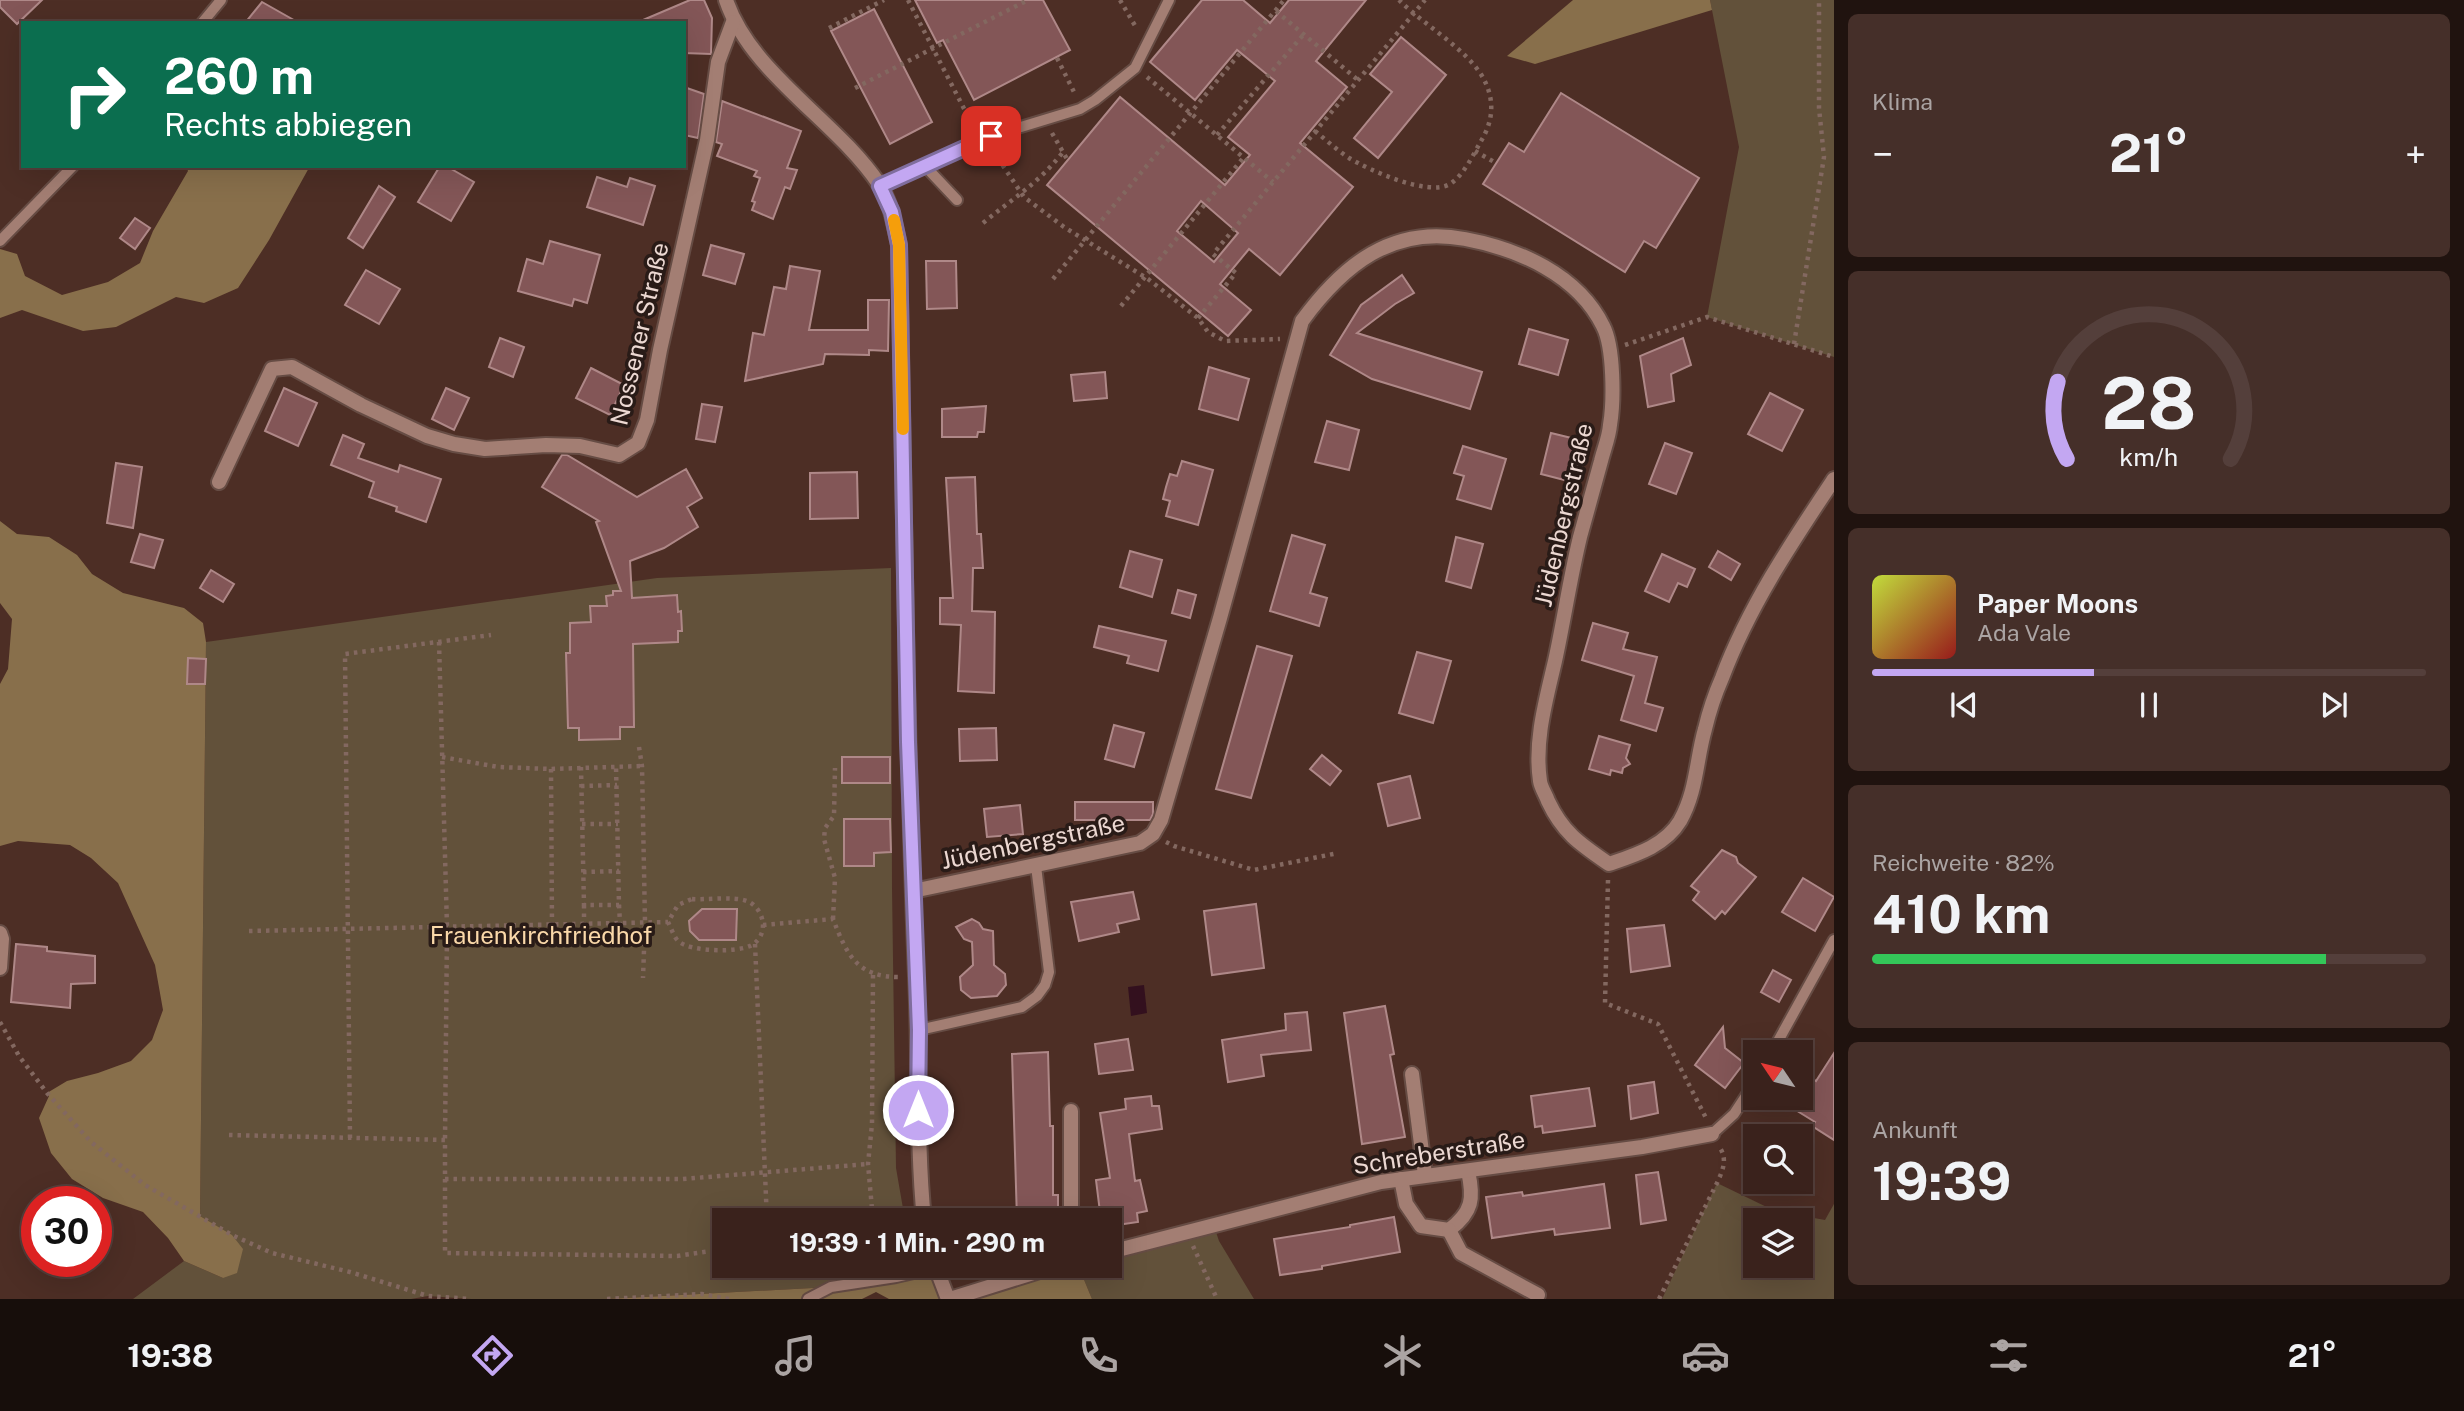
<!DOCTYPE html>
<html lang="de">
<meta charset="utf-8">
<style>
body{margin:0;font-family:"Public Sans",sans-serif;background:#452f29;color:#f1f3f6;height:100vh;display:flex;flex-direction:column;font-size:26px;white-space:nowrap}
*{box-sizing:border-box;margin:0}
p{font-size:23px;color:#aba4a3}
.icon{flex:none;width:38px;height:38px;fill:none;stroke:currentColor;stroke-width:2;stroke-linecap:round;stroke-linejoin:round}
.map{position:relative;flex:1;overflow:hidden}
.drawer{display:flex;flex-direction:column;gap:14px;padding:14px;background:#20130f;width:630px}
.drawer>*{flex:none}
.guide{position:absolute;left:21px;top:21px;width:665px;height:147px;border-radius:0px;box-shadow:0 7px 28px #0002,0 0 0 2px #543f3b;background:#0b6e4f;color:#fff;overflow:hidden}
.needle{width:46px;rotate:305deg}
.fabs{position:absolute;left:1743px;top:1040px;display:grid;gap:14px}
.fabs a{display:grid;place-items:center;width:70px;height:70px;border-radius:0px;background:#3a221c;box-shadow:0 7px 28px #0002,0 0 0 2px #543f3b;font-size:35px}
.speed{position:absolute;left:21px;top:1186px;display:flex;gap:14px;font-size:35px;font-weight:700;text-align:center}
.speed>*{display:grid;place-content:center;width:91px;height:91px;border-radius:50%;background:#3a221c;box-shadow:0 7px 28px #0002,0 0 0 2px #543f3b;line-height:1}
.speed .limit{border:10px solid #d22;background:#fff;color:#111}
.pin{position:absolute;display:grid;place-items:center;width:60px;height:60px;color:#fff;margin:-30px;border-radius:14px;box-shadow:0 4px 10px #0006}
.me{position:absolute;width:77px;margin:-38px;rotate:0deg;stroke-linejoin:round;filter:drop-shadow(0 0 5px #0008)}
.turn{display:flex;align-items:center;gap:24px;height:147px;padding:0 28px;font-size:32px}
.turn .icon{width:91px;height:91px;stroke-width:2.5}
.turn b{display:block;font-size:49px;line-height:60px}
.big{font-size:52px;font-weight:700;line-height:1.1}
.drawer .widget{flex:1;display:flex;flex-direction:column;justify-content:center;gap:10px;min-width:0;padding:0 24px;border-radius:10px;background:#452f29}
.drawer .dial{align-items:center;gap:0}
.dial svg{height:182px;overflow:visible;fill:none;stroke:#543f3b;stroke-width:7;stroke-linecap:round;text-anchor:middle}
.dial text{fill:#f1f3f6;stroke:none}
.song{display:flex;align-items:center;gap:21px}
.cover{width:84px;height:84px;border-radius:10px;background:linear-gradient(135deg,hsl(70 70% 55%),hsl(0 70% 35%))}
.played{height:7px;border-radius:4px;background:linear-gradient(90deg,#c3a7f2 40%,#543f3b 40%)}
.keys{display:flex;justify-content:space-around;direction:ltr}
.heat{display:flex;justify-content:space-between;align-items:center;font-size:38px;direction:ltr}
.charge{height:10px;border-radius:5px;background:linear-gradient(90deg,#34c759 82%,#543f3b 0)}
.trip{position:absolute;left:712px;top:1208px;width:410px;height:70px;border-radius:0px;background:#3a221c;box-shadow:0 7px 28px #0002,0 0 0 2px #543f3b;font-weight:700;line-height:70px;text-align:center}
.menu{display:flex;height:112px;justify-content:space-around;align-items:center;background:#170e0b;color:#aba4a3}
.menu .icon{width:49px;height:49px}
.menu .current{color:#c3a7f2}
.menu b{font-size:32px;color:#f1f3f6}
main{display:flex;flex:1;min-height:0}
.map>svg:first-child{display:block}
.green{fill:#62513a;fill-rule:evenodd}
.forest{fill:#886f4b}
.water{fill:#33101e}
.building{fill:#835657;stroke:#af8888;stroke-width:2;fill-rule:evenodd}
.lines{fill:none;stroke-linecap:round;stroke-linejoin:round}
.lane-casing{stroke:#664c44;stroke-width:14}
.street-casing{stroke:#664c44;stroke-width:18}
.path{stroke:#836860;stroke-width:4.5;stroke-dasharray:3.5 5;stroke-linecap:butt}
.lane{stroke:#a37e73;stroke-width:10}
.street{stroke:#a37e73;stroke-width:14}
.route-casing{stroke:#7f6d9d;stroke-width:18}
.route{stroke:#c3a7f2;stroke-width:12}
.slow{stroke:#f59e0b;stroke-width:12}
.labels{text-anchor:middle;stroke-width:7;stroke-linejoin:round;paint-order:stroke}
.street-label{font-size:24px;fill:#ecd8d2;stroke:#291b17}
.park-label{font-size:24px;fill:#fad8a9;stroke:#291b17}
</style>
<main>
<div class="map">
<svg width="1834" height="1299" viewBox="0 0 1834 1299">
<rect width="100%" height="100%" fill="#4d2e25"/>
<g class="green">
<polygon points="1710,0 1834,0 1834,357 1707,317 1739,147"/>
<polygon points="891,568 892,888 896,1168 905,1220 724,1220 724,1265 909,1265 896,1277 831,1287 607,1299 471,1299 428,1296 411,1299 133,1299 184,1261 223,1278 231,1235 200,1216 206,642 657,578"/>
<path d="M1717 1183 1775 1211 1825 1220 1834 1204V1299H1662ZM1755 1220H1801V1265H1755Z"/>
<polygon points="1214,1226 1219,1241 1254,1299 1092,1299 1078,1265 1110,1265 1110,1252"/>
</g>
<g class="forest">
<polygon points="1573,0 1710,0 1712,10 1535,64 1507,56"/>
<polygon points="186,166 310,166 269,240 238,288 204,303 176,297 116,327 83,331 22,310 0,318 0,249 17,254 25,276 62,295 108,282 140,263 153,231 188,171"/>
<polygon points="0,521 17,534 49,537 77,555 92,574 123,593 184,608 203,623 206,642 200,1216 232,1235 243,1249 237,1273 223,1278 184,1261 168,1238 143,1212 103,1198 72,1179 51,1153 39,1118 49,1096 47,1093 67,1081 98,1073 131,1061 152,1040 163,1010 155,965 118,883 91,858 70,845 18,841 0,846 0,684 8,669 12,619 0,603"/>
<polygon points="1059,1265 1078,1265 1092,1299 950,1299"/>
<polygon points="936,1268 948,1299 889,1299 876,1292 862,1299 607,1299 831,1287"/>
</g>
<polygon class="water" points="1144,985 1147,1013 1131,1016 1128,987"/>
<g class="building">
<polygon points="0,0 42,0 17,24 0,7"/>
<polygon points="690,0 704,0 712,18 711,54 684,53 684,23 636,23"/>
<polygon points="915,0 1043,0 1070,50 974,100 943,40 937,43"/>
<path d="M1202 0H1243L1270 23 1289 0H1366L1316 61 1347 87 1300 143 1353 187 1280 275 1249 249 1220 284 1251 310 1228 336 1047 185 1120 97 1225 185 1250 155 1228 137 1275 81 1237 50 1195 100 1150 62ZM1201 201 1238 233 1214 262 1177 231Z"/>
<polygon points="262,2 299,23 245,23"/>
<polygon points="874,9 932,122 890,144 831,31"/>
<polygon points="1401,37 1446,75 1378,158 1354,138 1392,92 1370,74"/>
<polygon points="684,87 704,94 698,138 684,135"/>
<polygon points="1561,93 1699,178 1656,248 1644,241 1625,272 1483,184 1509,143 1524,152"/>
<polygon points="722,101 801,131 787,168 797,170 790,189 785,187 773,219 752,210 755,202 752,201 760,178 754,176 757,171 717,156 722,144 716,142"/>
<polygon points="440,166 446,166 474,182 451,221 418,202"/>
<polygon points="597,177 627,187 630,178 655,186 643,225 587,207"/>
<polygon points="379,186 395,197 363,248 348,238"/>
<polygon points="135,218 150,228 135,249 120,238"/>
<polygon points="550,241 600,255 587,303 574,299 572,306 518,291 527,259 543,264"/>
<polygon points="711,245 744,254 735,284 703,275"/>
<polygon points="926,261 956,261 957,308 927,309"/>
<polygon points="790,266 820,271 809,330 868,330 868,300 889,300 888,351 869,350 869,355 825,354 823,364 745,381 753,333 764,335 774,287 786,289"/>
<polygon points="366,270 400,289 379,324 345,305"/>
<polygon points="1402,275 1414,293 1395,304 1357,333 1482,372 1470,409 1372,379 1330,355 1361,305"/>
<polygon points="1529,329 1568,340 1558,375 1519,364"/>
<polygon points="500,338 524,347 513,377 489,367"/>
<polygon points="1683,338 1691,365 1671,374 1674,401 1648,407 1640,356"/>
<polygon points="1209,367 1249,379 1238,420 1199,409"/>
<polygon points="591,368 624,385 610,415 576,398"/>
<polygon points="1105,372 1107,398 1074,401 1071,375"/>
<polygon points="284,388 317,403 298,446 265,431"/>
<polygon points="446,388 469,398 454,430 432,419"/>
<polygon points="1770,393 1803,410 1782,451 1748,434"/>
<polygon points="702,404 722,407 715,442 696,439"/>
<polygon points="986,406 984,432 978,432 977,437 942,437 942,409"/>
<polygon points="1327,421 1359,430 1349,470 1315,462"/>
<polygon points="1551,433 1588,442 1582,466 1576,465 1572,482 1541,474"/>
<polygon points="343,435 364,444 358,458 398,472 400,465 441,479 426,522 396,511 397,507 369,497 374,482 331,465"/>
<polygon points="1665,443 1692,453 1676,494 1649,484"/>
<polygon points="1463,446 1506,459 1491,509 1457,499 1464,476 1454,473"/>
<polygon points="562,455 567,455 637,497 686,469 702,498 687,507 698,527 664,548 630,561 632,598 677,595 678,612 681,611 682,631 678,631 678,642 633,644 634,727 620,727 620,739 579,740 579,728 568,728 566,653 570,653 570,623 591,622 590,606 607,606 606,596 613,595 613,591 621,591 596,522 599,521 542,487"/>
<polygon points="1182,461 1213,470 1198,525 1166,516 1170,501 1163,499 1166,487 1170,474 1177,476"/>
<polygon points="116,463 142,467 133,528 107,523"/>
<polygon points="857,472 858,518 810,519 810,473"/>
<polygon points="975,477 977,534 981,534 983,568 973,568 972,611 995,612 994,693 958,691 961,625 940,624 940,598 953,598 946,478"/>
<polygon points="140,534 163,540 154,568 131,562"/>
<polygon points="1292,535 1325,545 1310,593 1327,598 1319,626 1270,611"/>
<polygon points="1456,537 1483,544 1471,588 1446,581"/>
<polygon points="1130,551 1162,560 1152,597 1120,587"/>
<polygon points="1718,551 1740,564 1731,580 1709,567"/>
<polygon points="1662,554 1695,569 1687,587 1678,583 1669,602 1645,591"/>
<polygon points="211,570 234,584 223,602 200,588"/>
<polygon points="1178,590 1196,595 1190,618 1172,613"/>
<polygon points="1593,623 1628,633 1623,649 1657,657 1645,703 1663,708 1656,731 1621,720 1634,676 1582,660"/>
<polygon points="1099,626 1166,641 1158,671 1127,663 1129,656 1094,647"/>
<polygon points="1257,646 1292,656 1251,798 1216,789"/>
<polygon points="1417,652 1451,661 1433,723 1399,713"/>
<polygon points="188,658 206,659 205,684 187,684"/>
<polygon points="1114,725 1144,733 1134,767 1105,759"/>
<polygon points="996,728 997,760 960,761 959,729"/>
<polygon points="1599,736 1630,745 1626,758 1630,764 1623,768 1622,773 1611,770 1610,775 1589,769"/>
<polygon points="1322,755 1341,771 1330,785 1310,769"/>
<rect x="842" y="757" width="48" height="26"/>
<polygon points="1410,776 1420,818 1388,826 1378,784"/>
<polygon points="1075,802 1153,802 1153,814 1150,820 1075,820"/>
<polygon points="1020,805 1023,834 987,837 984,809"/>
<polygon points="844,819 890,819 891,852 874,853 874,866 844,866"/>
<polygon points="1722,850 1736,857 1738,863 1756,877 1725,914 1722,911 1715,919 1693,900 1699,892 1691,886"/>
<polygon points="1803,878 1834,897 1815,931 1782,912"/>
<polygon points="1133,892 1139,919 1117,924 1119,932 1079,941 1071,902"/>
<polygon points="1256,904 1264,968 1212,975 1204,911"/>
<polygon points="702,909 737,909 736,940 699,940 690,931 689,921"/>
<polygon points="972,919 979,923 983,929 993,931 994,965 1005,974 1006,985 997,996 971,998 961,990 960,977 973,965 972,942 964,939 956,927"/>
<polygon points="1664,925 1670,966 1631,972 1627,929"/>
<polygon points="16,944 47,947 47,951 95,956 95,983 71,984 70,1008 11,1002"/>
<polygon points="1773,970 1791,980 1779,1002 1761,992"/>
<polygon points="1385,1006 1394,1054 1390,1055 1405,1137 1362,1144 1344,1013"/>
<polygon points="1307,1012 1311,1050 1261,1055 1264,1076 1228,1082 1222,1040 1286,1030 1285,1014"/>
<polygon points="1723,1027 1725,1048 1744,1063 1725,1088 1695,1065"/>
<polygon points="1128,1039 1133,1070 1099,1074 1095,1044"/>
<polygon points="1048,1052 1050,1126 1053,1126 1053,1195 1058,1195 1058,1220 1017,1220 1012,1054"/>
<polygon points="1834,1053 1834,1140 1812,1126 1815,1122 1794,1109 1813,1079 1816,1081"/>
<polygon points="1654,1082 1658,1113 1631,1119 1628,1086"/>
<polygon points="1589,1088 1595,1126 1543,1133 1542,1126 1535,1127 1531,1096"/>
<polygon points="1151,1096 1152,1106 1159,1106 1162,1129 1129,1134 1135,1181 1140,1180 1147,1211 1137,1213 1138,1222 1110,1226 1110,1220 1101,1220 1096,1180 1110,1178 1100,1113 1126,1109 1125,1099"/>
<polygon points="1658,1172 1666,1220 1641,1224 1636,1175"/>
<polygon points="1604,1184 1610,1228 1555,1235 1554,1229 1492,1238 1486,1197 1522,1192 1523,1196"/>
<polygon points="1394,1217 1400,1252 1322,1266 1322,1269 1280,1275 1274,1239 1350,1227 1350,1225"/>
</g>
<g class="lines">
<defs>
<g id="lane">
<polyline points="202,23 221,0"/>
<polyline points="924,165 991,136 1080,109 1095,100 1135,68 1169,0"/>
<polyline points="880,186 924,165 957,200"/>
<polyline points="0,241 73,166"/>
<polyline points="919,1030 1022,1007 1037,996 1045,985 1049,972 1036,866"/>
<polyline points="1772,1052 1834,940"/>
<polyline points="1712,1134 1734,1114 1755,1082"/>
<polyline points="808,1299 831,1287 896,1277 936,1268"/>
</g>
<g id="street">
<path d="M726 0C751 74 836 120 879 184 891 202 894 224 899 245 904 489 906 732 916 976 920 1058 916 1139 924 1220"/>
<polyline points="219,482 272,369 292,367 361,405 427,436 454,444 485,449 546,445 580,446 619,455 638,443 647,420 660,350 707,140 718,62 733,22"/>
<path d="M913 891 1140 843 1153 834 1161 820 1220 618 1302 321C1343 265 1392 225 1465 239 1519 249 1578 275 1603 326 1614 347 1614 401 1610 425 1609 437 1604 449 1601 461 1594 486 1587 512 1580 537 1570 578 1564 620 1555 661 1546 700 1534 741 1540 781 1541 788 1546 795 1548 801 1563 833 1580 844 1609 864 1635 855 1665 846 1680 821 1697 791 1696 760 1705 729 1709 712 1715 694 1722 678 1749 606 1792 542 1834 479"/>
<polyline points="0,933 2,939 0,968"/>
<polyline points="1412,1074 1425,1175"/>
<polyline points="1071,1111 1071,1220"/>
<path d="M1401 1179 1406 1204 1421 1226 1449 1230C1473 1212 1474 1198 1468 1171"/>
<polyline points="1449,1230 1461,1253 1538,1295"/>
<polyline points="1110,1252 1381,1182 1642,1147 1712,1134"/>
<polyline points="935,1265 948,1299"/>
<polyline points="950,1299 1059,1265"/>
</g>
</defs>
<use href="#lane" class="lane-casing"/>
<use href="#street" class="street-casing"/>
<g class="path">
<polyline points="908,0 974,128"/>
<polyline points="1120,0 1137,29"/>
<polyline points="1276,11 1358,80"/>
<polyline points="829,28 884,0"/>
<polyline points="1057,58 1075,94"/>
<polyline points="1147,77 1273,182"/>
<polyline points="855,88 1028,0"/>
<path d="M1315 131C1326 140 1337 150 1349 158 1369 170 1428 197 1450 184 1464 175 1473 155 1481 141 1494 120 1495 98 1482 76 1464 47 1424 25 1399 0"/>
<polyline points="1052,133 1067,159"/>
<polyline points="1217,135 1304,34"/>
<polyline points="993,151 1024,197 1064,227 1148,279 1198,318 1208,332 1225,341 1280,339"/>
<polyline points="1475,151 1496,163"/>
<path d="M983 223C1012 199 1039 183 1063 152"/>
<polyline points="1053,279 1284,0"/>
<polyline points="1121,306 1244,157"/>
<polyline points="1198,318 1236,273 1213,254 1425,0"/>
<polyline points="1794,344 1824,157 1819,108 1819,0"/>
<polyline points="1625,345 1707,317 1834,357"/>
<polyline points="439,642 447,927 445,1140"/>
<polyline points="639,747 642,766 645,922 643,978"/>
<polyline points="442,757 498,767 551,769 642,766"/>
<polyline points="581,767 584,905 619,905 616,766"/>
<polyline points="551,769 552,924"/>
<polyline points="581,786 617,785"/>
<polyline points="582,824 618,824"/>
<polyline points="1166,842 1174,846 1254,870 1338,853"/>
<polyline points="583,872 619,871"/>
<polyline points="1608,880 1605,1003 1658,1024 1706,1118"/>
<path d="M692 899C706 900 734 896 747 901 764 908 770 934 752 945 738 953 690 952 678 941 674 937 671 928 668 922L678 905Z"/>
<polyline points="584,905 584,924"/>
<polyline points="619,905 620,923"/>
<polyline points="833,919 835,878 824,839 825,828 834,816 835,768"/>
<path d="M763 925 833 919C847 955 857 977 899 977"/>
<polyline points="249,931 668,922"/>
<polyline points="755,944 767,1220"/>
<polyline points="873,975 872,1124 868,1164 873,1220"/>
<polyline points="0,1022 19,1056 47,1093 91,1142 145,1185 232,1235 272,1253 350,1272 428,1296 471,1299"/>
<polyline points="229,1135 445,1140 445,1253 677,1256 724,1249"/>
<polyline points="350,1138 345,654 491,635"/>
<polyline points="445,1179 683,1179 868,1164"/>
<polyline points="1193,1246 1217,1299"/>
<polyline points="607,1299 702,1294 729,1299"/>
<path d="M1659 1299 1717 1183C1722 1172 1728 1160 1720 1148"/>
</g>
<use href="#lane" class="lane"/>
<use href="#street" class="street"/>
</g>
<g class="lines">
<defs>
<polyline id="route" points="918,1110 919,1030 908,742 899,245 892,212 880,186 991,136"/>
</defs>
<use href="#route" class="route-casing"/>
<use href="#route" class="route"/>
<polyline class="slow" points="894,220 899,245 903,429"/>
</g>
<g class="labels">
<g class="street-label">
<text transform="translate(640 334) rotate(-77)" y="8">Nossener Straße</text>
<text transform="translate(1564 515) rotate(-77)" y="8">Jüdenbergstraße</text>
<text transform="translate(1033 842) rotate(-12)" y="8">Jüdenbergstraße</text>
<text transform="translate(1439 1153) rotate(-9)" y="8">Schreberstraße</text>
</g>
<g class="park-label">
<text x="541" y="944">Frauenkirchfriedhof</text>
</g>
</g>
</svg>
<div class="fabs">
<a><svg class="needle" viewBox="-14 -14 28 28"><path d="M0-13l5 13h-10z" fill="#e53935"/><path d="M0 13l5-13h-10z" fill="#aba4a3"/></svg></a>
<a><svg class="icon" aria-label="search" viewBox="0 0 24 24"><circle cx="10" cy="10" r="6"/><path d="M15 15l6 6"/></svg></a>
<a><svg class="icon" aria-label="layers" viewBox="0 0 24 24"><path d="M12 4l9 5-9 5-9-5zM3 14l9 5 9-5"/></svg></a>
</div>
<div class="speed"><div class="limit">30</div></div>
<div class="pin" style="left:991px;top:136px;background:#d93025"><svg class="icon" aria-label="arrive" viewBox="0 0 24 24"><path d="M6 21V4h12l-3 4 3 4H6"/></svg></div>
<svg class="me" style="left:918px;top:1110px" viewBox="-20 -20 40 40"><circle r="17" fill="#c3a7f2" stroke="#fff" stroke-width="3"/><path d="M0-11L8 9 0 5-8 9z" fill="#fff"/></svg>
<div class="trip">19:39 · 1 Min. · 290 m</div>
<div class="guide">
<div class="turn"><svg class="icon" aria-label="right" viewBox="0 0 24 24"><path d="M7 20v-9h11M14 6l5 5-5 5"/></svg><div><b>260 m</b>Rechts abbiegen</div></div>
</div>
</div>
<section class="drawer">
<div class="widget"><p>Klima</p>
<div class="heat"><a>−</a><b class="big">21°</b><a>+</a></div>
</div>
<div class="widget dial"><svg viewBox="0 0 100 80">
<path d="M14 69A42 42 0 1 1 86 69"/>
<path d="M14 69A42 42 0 0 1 10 35" stroke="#c3a7f2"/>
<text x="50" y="56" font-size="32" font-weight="700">28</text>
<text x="50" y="72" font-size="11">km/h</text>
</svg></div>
<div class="widget">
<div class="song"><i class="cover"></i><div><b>Paper Moons</b><p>Ada Vale</p></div></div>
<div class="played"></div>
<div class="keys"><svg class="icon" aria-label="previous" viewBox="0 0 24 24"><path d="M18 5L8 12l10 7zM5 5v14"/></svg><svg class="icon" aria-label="pause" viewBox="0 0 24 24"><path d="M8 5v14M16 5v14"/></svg><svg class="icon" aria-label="next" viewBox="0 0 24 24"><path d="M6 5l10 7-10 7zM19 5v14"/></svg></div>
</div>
<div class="widget"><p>Reichweite · 82%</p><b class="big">410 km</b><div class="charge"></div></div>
<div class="widget"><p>Ankunft</p><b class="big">19:39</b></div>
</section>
</main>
<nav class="menu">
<b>19:38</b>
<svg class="icon current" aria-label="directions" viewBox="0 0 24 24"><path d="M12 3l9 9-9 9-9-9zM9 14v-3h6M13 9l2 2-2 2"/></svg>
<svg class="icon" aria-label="music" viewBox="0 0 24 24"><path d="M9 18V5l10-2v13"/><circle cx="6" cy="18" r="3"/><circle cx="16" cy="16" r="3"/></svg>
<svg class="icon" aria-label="phone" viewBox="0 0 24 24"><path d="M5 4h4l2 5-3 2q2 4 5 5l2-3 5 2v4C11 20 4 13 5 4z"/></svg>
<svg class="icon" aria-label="climate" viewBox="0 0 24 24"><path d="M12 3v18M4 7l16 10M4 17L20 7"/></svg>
<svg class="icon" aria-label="car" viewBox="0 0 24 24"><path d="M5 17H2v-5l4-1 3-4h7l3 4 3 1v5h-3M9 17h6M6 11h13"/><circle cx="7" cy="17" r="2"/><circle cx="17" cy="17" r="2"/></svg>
<svg class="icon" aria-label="filters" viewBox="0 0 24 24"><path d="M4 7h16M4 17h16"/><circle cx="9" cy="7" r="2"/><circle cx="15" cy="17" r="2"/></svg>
<b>21°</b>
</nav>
